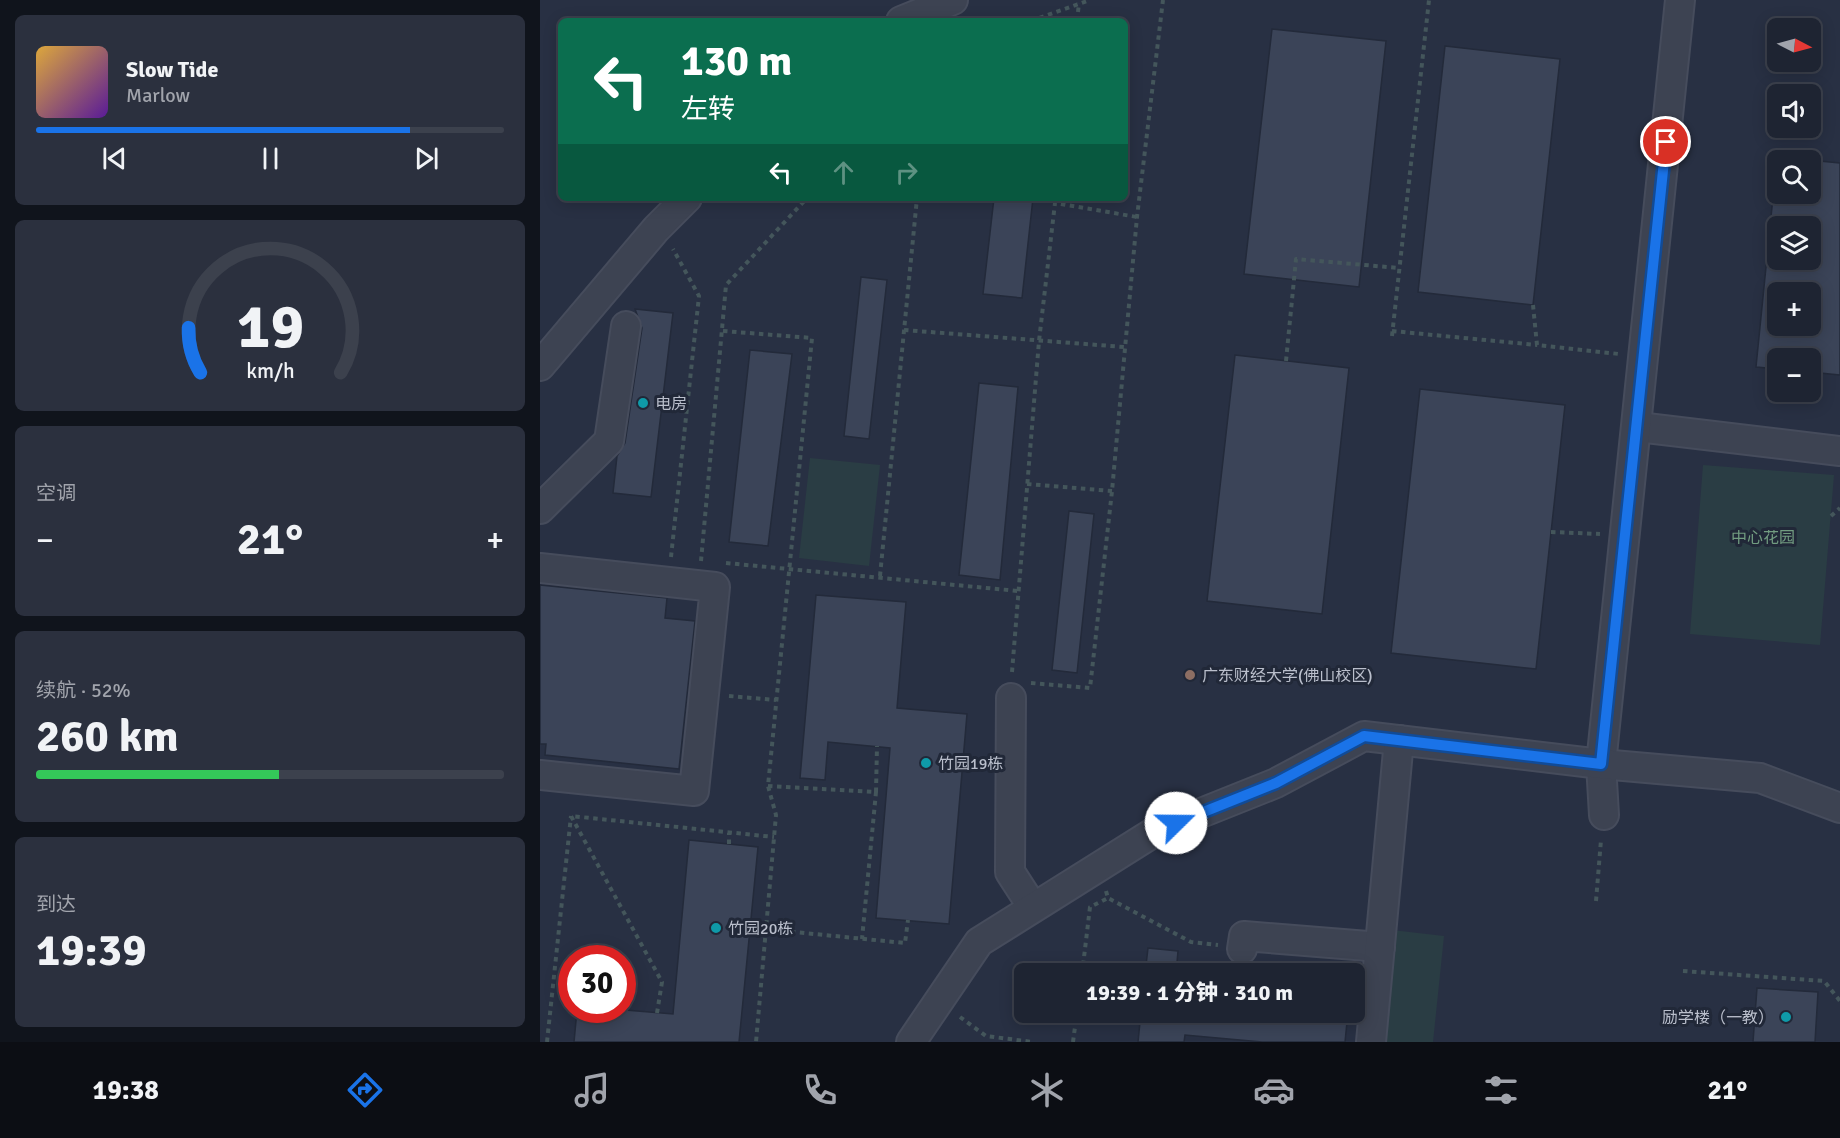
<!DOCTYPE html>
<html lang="zh">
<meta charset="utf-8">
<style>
body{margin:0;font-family:Signika,"Noto Sans SC",sans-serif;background:#2b303e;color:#f1f3f6;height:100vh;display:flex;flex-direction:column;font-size:22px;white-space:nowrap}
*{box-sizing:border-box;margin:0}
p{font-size:20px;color:#a1a4ac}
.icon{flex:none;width:33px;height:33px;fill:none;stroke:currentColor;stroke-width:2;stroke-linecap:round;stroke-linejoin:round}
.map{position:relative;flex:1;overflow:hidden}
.details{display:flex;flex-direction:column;gap:15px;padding:15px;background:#10141c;width:540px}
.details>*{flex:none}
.top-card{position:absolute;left:18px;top:18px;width:570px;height:183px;border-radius:9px;box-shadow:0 3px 15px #0003,0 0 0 2px #3c414d;background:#0b6e4f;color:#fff;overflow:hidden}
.needle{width:39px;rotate:96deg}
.fabs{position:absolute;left:1227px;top:18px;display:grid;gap:12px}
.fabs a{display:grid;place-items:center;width:54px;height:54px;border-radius:9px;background:#1e2432;box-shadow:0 3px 15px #0003,0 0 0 2px #3c414d;font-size:30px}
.speed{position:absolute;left:18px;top:945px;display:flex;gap:12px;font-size:30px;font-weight:700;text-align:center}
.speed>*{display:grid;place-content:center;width:78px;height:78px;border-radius:50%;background:#1e2432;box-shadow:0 3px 15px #0003,0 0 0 2px #3c414d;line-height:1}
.speed .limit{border:9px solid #d22;background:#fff;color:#111}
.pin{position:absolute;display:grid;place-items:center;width:51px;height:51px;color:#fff;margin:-26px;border:3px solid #fff;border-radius:50%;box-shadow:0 2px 6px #0007}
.me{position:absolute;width:66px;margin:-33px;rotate:68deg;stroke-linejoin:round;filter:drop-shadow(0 0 4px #0008)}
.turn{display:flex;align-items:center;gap:21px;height:126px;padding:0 24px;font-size:27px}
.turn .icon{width:78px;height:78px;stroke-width:2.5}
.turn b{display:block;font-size:42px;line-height:51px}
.lanes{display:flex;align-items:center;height:57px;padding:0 24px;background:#0003;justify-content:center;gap:30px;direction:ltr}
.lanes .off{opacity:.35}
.big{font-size:45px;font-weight:800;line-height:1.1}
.details .widget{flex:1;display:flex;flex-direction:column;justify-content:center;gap:9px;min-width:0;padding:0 21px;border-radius:9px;background:#2b303e}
.details .dial{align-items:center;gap:0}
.dial svg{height:156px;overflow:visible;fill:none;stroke:#3c414d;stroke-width:7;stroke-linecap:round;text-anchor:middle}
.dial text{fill:#f1f3f6;stroke:none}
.song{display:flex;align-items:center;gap:18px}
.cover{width:72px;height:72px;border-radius:9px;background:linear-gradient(135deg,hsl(40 70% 55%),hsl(270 70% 35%))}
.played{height:6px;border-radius:3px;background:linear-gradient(90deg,#1a73e8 80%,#3c414d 80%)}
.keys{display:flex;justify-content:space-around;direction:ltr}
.heat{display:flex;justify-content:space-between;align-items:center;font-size:33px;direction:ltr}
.charge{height:9px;border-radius:4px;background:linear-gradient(90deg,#34c759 52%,#3c414d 0)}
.trip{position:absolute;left:474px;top:963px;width:351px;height:60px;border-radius:9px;background:#1e2432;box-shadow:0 3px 15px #0003,0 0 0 2px #3c414d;font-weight:800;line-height:60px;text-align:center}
.tab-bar{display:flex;height:96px;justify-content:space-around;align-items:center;background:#0c0e14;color:#a1a4ac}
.tab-bar .icon{width:42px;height:42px}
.tab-bar .on{color:#1a73e8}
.tab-bar b{font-size:27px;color:#f1f3f6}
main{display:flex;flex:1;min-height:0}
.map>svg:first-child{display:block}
.green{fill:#2a3d44}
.building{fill:#3b4458;stroke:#232a3a;stroke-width:1.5;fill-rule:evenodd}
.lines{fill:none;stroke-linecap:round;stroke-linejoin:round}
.minor-casing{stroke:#464c5c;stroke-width:32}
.path{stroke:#44565b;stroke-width:4;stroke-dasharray:4.5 4.5;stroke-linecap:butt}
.minor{stroke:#3d4352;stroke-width:28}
.route-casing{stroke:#114b97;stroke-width:15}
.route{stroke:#1a73e8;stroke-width:10}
.culture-dot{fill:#0f9aa8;stroke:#212838;stroke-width:2}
.education-dot{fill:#8d6e63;stroke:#212838;stroke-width:2}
.labels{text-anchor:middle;stroke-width:6;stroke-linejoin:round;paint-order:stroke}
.poi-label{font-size:16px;fill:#babfcc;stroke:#212838;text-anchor:start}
.park-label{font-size:16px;fill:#729c81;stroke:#212838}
</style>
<main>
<section class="details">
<div class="widget">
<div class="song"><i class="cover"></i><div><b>Slow Tide</b><p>Marlow</p></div></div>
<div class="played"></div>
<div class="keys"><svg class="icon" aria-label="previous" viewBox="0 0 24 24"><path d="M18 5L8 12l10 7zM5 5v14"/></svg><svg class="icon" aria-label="pause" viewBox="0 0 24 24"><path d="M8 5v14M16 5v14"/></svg><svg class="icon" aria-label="next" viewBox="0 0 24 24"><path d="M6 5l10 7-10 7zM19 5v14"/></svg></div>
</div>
<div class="widget dial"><svg viewBox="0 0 100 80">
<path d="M14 69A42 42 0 1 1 86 69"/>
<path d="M14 69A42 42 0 0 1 8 46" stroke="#1a73e8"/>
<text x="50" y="56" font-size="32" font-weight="700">19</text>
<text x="50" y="72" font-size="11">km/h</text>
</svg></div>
<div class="widget"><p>空调</p>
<div class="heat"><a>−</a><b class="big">21°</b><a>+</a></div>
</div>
<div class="widget"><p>续航 · 52%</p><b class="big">260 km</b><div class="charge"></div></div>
<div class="widget"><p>到达</p><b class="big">19:39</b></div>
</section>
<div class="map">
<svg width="1300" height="1042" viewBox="0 0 1300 1042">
<rect width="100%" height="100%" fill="#283043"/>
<g class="green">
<polygon points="270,458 340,465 329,566 259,558"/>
<polygon points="1163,465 1294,475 1280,645 1150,634"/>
<polygon points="852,930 904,936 893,1042 840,1042"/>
</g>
<g class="building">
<polygon points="732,29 846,41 819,287 704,274"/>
<polygon points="905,46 1020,59 993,305 878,292"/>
<path d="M1237 157 1300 163V375L1270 372V358H1238V369L1216 367ZM1238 160H1270V194H1238ZM1238 226H1270V260H1238ZM1238 292H1270V326H1238Z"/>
<polygon points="454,198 493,198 482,298 443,294"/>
<polygon points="321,277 347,280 329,439 304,436"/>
<polygon points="95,309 133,313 111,497 73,493 77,456 85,443 102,328"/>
<polygon points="210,350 252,354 228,546 189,542"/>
<polygon points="695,355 809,368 782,614 667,601"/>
<polygon points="439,383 478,387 460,580 419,575"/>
<polygon points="880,389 1025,405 996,669 851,653"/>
<polygon points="529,511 554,514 537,673 512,670"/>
<polygon points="0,585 127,598 125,618 155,621 139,769 5,755 6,744 0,744"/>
<polygon points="276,595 366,602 357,708 427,714 409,924 336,918 350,748 288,742 285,780 260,778"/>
<polygon points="149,840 218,847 199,1042 34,1042 37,1010 85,1010 133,1014"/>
<polygon points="608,948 638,951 636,974 605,974"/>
<polygon points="1217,988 1278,992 1275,1042 1213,1042"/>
<polygon points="601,1012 808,1012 805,1042 722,1042 645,1035 644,1042 598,1042"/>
</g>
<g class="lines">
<defs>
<g id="minor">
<polyline points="361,21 413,0"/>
<polyline points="0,366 116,229 147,198"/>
<polyline points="1098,427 1300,451"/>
<polyline points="0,509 69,441 86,326"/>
<polyline points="0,568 175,587 154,791 0,775"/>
<polyline points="471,698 470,872 492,906"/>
<polyline points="1064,815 1061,764 1140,0"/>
<polyline points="702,949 704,936 840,947"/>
<polyline points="371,1042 439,942 616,831 736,783 824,736 1061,764 1220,778 1300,808"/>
<polyline points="831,1042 859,740"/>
</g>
</defs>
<use href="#minor" class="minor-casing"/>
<g class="path">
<polyline points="491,21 550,0"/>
<polyline points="537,21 539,3"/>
<polyline points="993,305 997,345 1079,354"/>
<polyline points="364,330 584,347"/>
<polyline points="183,331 272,338 228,786 236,815 216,1042"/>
<polyline points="852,331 997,345"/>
<polyline points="852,336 889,0"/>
<polyline points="746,361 756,259 859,268"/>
<polyline points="487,484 572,491"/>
<polyline points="1291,516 1300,508"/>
<polyline points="1011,532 1060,534"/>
<polyline points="131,557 159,296 133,249"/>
<polyline points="161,561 186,285 267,198"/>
<polyline points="186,563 478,591"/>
<polyline points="340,576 377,198"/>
<polyline points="472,672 499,341 515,203 597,217"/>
<polyline points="491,683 550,688 572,491 597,217 623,0"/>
<polyline points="189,696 236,700"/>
<polyline points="228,786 336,792 322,939"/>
<polyline points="336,792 337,746"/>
<polyline points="189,844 189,833"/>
<polyline points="566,891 568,898 651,942 678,945"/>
<polyline points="1056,901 1061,840"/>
<polyline points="224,929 365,943 368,920"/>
<polyline points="1143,971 1284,981 1300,1001"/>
<polyline points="542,974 550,907 568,898"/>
<polyline points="117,1013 122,982 31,816 234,837"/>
<polyline points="420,1017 446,1036 493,1042"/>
<polyline points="7,1042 31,816"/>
<polyline points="533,1042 537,1012"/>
</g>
<use href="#minor" class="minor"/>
</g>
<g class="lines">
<defs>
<polyline id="route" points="636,823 736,783 824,736 1061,764 1126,142"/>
</defs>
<use href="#route" class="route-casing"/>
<use href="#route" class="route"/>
</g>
<g class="culture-dot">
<circle cx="103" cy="403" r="6"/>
<circle cx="386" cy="763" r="6"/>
<circle cx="176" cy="928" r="6"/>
<circle cx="1246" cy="1017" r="6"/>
</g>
<circle class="education-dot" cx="650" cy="675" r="6"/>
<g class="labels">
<g class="poi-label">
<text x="115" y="409">电房</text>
<text x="662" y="681">广东财经大学(佛山校区)</text>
<text x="398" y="769">竹园19栋</text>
<text x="188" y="934">竹园20栋</text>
<text x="1234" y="1023" text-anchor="end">励学楼（一教）</text>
</g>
<g class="park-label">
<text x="1223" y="543">中心花园</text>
</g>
</g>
</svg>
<div class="fabs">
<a><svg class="needle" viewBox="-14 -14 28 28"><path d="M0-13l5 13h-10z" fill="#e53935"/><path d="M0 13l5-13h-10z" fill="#a1a4ac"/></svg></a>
<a><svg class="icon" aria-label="sound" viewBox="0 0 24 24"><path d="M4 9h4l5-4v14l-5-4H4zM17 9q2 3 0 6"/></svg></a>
<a><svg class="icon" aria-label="search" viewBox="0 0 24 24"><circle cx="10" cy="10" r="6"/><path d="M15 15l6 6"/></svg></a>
<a><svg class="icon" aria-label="layers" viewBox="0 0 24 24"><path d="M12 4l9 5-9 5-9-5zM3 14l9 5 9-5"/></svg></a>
<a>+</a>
<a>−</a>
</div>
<div class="speed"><div class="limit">30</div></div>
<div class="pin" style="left:1126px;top:142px;background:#d93025"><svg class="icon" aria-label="arrive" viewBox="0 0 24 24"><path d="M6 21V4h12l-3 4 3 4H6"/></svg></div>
<svg class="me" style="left:636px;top:823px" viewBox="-20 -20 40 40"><circle r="19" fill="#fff"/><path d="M0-13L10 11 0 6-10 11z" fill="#1a73e8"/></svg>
<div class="trip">19:39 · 1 分钟 · 310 m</div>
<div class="top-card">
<div class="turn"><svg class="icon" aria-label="left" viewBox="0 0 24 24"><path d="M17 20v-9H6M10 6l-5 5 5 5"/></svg><div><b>130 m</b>左转</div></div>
<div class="lanes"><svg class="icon" aria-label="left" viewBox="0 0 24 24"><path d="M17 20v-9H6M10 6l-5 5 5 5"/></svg><svg class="icon off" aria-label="ahead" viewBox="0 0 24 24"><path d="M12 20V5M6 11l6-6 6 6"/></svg><svg class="icon off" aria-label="right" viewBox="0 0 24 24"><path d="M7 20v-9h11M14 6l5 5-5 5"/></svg></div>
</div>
</div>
</main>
<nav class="tab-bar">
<b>19:38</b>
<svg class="icon on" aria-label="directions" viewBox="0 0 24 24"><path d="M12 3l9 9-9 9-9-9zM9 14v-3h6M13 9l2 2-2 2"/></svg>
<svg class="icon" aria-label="music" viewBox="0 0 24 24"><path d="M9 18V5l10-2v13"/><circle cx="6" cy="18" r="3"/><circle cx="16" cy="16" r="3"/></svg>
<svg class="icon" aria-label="phone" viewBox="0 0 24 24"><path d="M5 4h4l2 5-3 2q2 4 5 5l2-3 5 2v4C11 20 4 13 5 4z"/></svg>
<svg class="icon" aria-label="climate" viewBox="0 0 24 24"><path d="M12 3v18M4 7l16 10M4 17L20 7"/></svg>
<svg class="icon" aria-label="car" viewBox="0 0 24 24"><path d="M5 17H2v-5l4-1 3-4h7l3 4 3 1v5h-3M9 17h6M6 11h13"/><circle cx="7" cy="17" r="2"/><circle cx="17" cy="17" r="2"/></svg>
<svg class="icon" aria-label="filters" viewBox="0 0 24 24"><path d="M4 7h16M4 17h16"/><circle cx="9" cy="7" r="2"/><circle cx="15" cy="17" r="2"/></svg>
<b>21°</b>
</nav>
